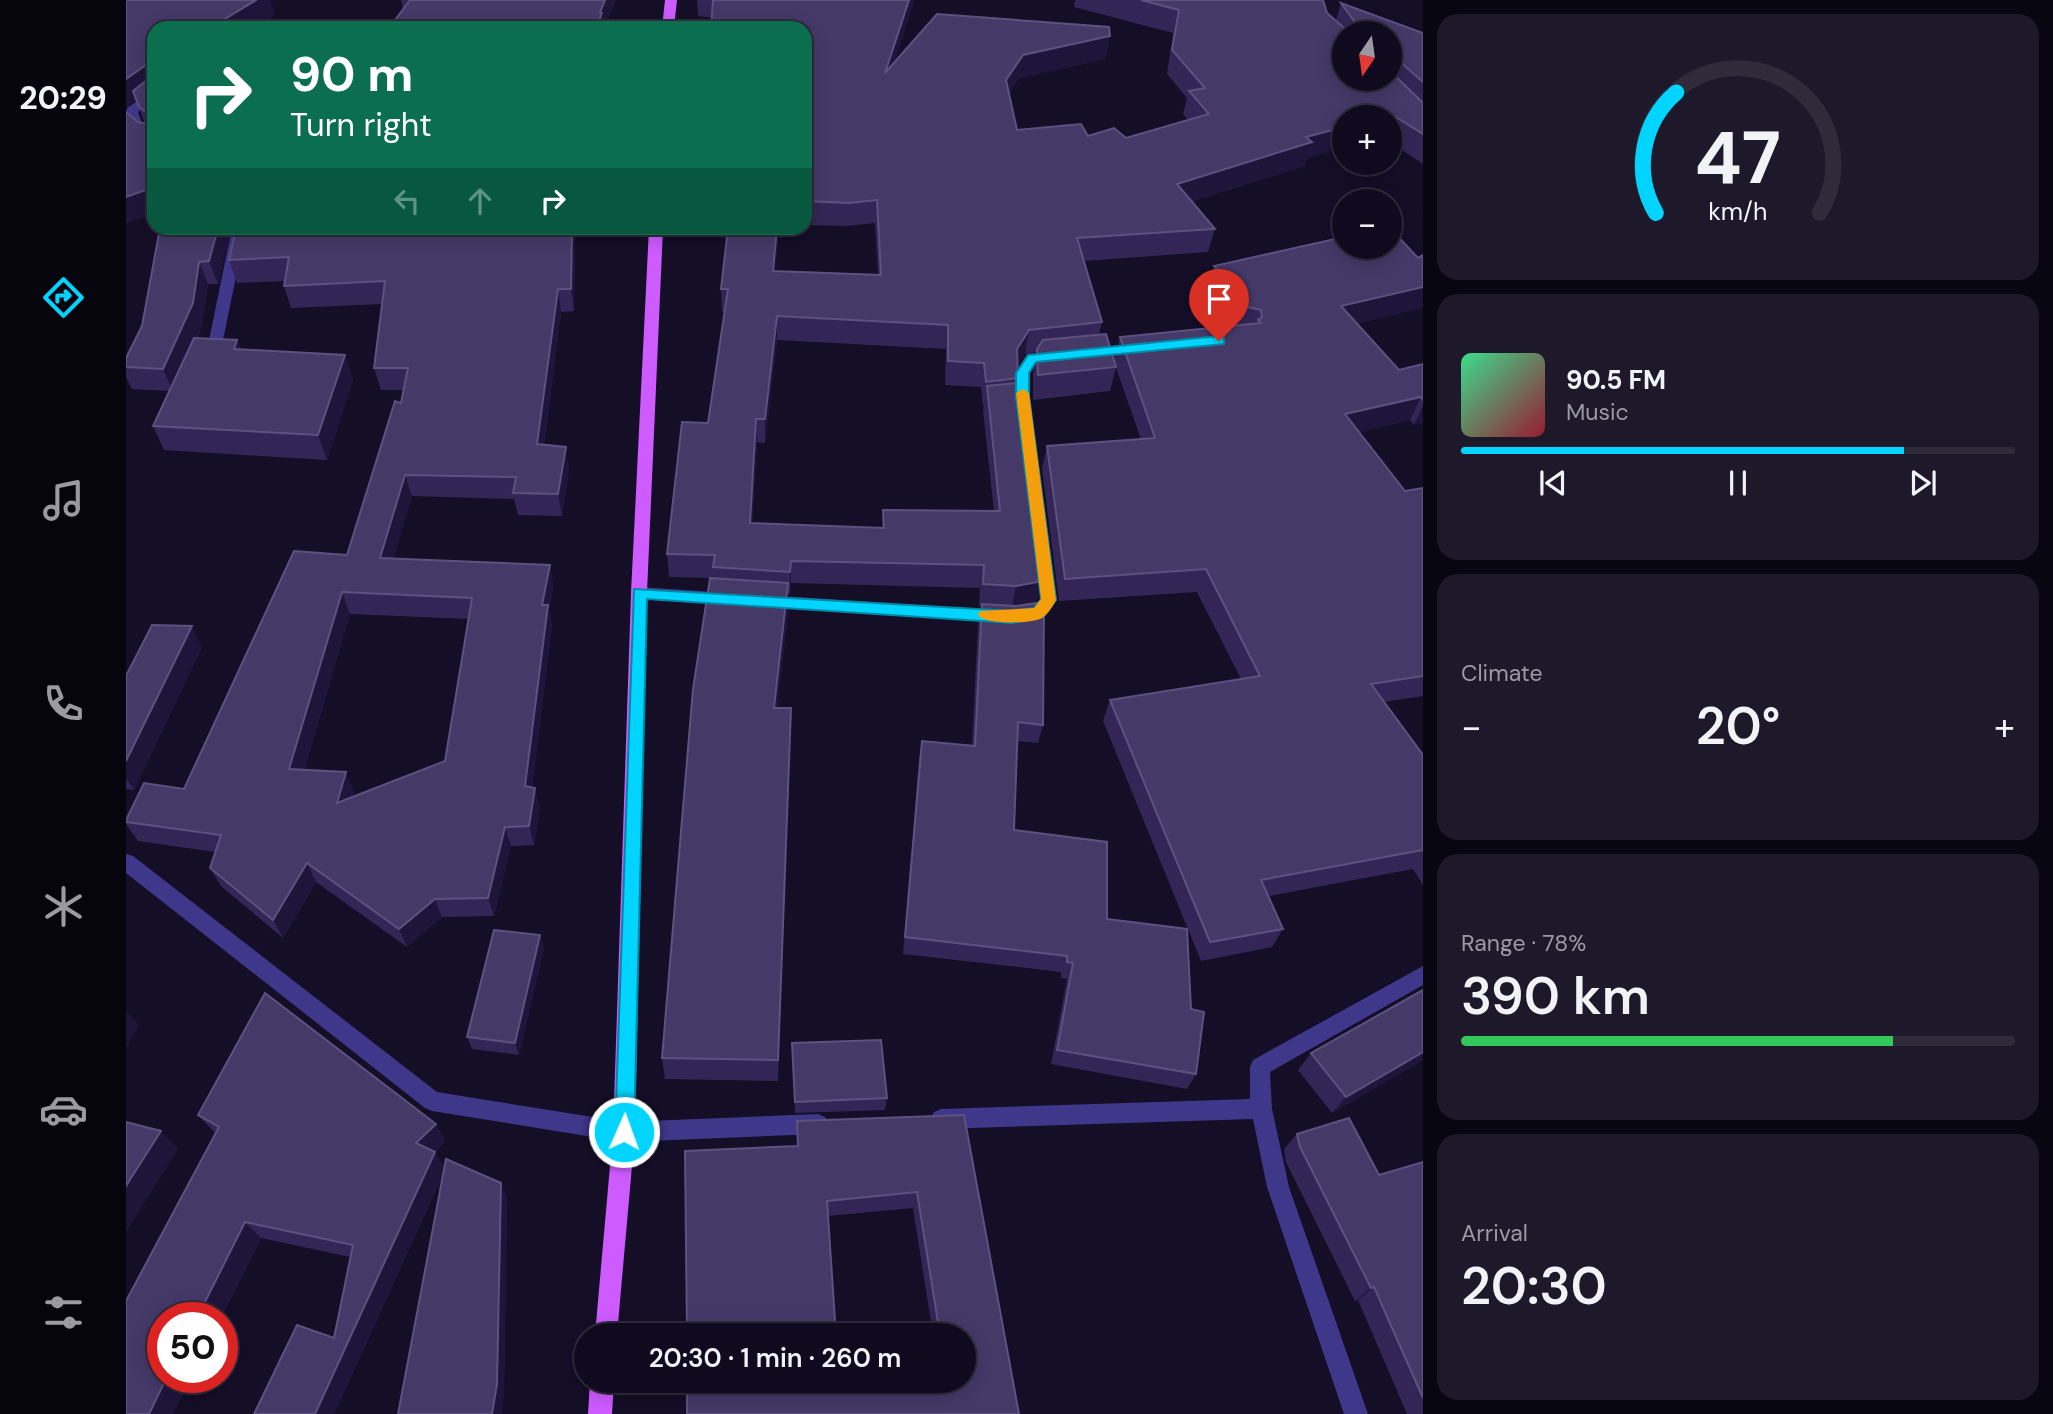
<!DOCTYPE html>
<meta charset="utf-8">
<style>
body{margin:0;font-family:"DM Sans",sans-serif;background:#1d182a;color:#f1f3f6;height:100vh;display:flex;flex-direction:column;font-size:26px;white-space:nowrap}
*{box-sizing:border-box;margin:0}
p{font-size:23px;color:#9b9aa4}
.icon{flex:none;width:38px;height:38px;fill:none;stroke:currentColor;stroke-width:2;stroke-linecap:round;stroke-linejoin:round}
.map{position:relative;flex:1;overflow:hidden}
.details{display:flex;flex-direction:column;gap:14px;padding:14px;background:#080610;width:630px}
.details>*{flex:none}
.guide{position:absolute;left:21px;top:21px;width:665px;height:214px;border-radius:21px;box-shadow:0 4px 18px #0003,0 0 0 2px #2f2b3b;background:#0b6e4f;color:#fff;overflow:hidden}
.needle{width:46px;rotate:193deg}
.controls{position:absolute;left:1206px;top:21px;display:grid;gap:14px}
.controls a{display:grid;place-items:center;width:70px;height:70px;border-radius:50%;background:#0f0a1d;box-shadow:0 4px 18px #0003,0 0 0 2px #2f2b3b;font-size:35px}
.speed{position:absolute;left:21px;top:1302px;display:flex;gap:14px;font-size:35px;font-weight:700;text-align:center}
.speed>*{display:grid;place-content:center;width:91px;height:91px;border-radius:50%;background:#0f0a1d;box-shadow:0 4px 18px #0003,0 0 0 2px #2f2b3b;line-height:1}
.speed .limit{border:10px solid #d22;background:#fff;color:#111}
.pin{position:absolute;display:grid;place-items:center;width:60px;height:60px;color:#fff;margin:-72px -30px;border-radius:50% 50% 50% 0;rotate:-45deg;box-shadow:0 0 7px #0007}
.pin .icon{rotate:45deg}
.me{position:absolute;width:77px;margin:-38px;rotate:2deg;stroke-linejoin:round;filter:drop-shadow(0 0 5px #0008)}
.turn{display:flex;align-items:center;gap:24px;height:147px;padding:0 28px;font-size:32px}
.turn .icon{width:91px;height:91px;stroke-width:2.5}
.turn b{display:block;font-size:49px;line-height:60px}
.lanes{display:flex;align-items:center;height:66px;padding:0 28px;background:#0003;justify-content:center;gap:35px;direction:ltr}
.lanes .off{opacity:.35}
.big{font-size:52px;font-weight:600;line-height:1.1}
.details .widget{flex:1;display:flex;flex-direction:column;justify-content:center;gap:10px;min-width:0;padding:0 24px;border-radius:21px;background:#1d182a}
.details .dial{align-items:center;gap:0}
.dial svg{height:182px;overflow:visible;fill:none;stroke:#2f2b3b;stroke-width:7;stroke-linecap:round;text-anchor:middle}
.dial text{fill:#f1f3f6;stroke:none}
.song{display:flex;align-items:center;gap:21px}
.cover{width:84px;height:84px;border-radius:10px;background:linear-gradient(135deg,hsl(150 70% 55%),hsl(350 70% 35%))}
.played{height:7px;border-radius:4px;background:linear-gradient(90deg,#00d4ff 80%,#2f2b3b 80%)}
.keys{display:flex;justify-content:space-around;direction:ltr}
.heat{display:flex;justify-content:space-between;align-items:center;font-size:38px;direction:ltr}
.charge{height:10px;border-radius:5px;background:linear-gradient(90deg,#34c759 78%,#2f2b3b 0)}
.trip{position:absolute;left:448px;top:1323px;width:402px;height:70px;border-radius:35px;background:#0f0a1d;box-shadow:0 4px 18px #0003,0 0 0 2px #2f2b3b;font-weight:600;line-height:70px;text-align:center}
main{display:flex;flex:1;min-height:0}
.dock{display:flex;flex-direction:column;width:126px;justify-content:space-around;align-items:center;background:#06040c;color:#9b9aa4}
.dock .icon{width:49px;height:49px}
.dock .active{color:#00d4ff}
.dock b{font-size:32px;color:#f1f3f6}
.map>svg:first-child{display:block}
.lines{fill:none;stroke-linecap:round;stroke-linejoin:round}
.minor{fill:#3f3789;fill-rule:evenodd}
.major{fill:#cd5bff;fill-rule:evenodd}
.wall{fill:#332656;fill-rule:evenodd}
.shaded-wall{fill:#1f153b}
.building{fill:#453968;stroke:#5d5180;stroke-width:2;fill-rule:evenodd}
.route{fill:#00d4ff;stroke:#008aa6;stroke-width:2}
.slow{fill:#f59e0b}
</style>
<main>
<nav class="dock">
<b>20:29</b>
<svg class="icon active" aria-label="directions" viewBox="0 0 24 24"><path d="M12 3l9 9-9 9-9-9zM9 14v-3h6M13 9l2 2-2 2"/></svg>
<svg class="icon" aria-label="music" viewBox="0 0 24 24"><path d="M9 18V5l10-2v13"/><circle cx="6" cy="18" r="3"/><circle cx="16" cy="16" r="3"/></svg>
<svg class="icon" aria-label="phone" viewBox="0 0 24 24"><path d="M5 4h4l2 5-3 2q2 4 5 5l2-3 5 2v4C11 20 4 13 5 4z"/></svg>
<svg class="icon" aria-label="climate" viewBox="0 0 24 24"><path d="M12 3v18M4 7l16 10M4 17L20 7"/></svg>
<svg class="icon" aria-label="car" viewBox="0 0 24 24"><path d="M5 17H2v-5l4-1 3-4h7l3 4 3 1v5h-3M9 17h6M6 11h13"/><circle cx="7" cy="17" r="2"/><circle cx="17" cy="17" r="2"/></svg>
<svg class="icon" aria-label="filters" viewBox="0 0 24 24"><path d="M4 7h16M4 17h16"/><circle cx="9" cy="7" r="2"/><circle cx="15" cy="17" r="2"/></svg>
</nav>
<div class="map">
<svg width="1297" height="1414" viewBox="0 0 1297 1414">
<rect width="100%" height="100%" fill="#140e27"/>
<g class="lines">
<g class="minor">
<path d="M28 90V100L12 112 19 131 28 136V145C12 139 0 126 1 108Z"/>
<polygon points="106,228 120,228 96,345 89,350 82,345"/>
<polygon points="932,351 937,353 939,356 937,359 911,362 904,373 904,397 931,600 918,618 886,623 633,605 631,601 633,597 639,595 886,611 907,607 915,599 890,397 890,373 901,355"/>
<polygon points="513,587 604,593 612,599 604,605 513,599 505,593"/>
<polygon points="0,854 7,856 311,1092 498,1122 692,1114 699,1117 703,1124 699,1131 692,1134 498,1142 306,1111 299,1108 0,873"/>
<polygon points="1297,966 1297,985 1144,1072 1146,1109 1163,1187 1242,1414 1218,1414 1141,1187 1127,1119 815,1129 808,1126 804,1119 808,1112 815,1109 1124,1099 1124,1067 1127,1060"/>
</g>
<g class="major">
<polygon points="539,0 551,0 548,28 536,28"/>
<polygon points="523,228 537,228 521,593 509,1132 491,1335 469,1335 487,1132 505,593"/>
<polygon points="464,1381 488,1381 486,1414 462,1414"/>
</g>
</g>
<g class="wall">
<polygon points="0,0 149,15 127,28 28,28 28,213 0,223 0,112 12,122 19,124 10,100 0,107"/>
<polygon points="275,0 490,0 480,24 487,25 488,28 263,28 278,9 277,9"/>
<path d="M571 0H788L768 63 984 36 979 59 893 78 883 93 891 130 1000 138 1062 120 1057 114 1061 98 1041 74 1047 33 948 7 949 0H1197L1201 13 1210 20 1215 3 1297 33V164L1264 142V117H1218L1181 158 1178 166 1066 201 1089 229 1082 252 958 261 976 322 973 335 988 361 994 337 1110 325 1081 289 1088 266 1231 324 1273 370 1297 364V423L1288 425 1284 420 1233 432 1279 491 1297 488V696L1258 702 1297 755V885L1287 869 1142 896 1157 929 1146 947 1075 961 977 721 984 700 1115 679 1071 592 933 601 916 469 921 446 1015 439 989 365 990 367 984 391 907 400V374L911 352 899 354 892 365 891 383 912 598 906 604 917 725 912 743 891 741 888 830 981 919 1065 1009 1070 1074 1061 1089 925 1064 941 979 935 978V972L777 954 793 759 796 741 846 746 852 623 855 606H853L854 588 665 583 664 594H662V611L651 708H665L652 1081 539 1079 536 1058 587 578 543 577 541 554 582 423 598 312H596L595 289 653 228 649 271 752 274 749 223 721 226 679 225V28L572 16ZM1264 33V79H1218ZM651 340 820 349 819 385 855 387 857 405H858L857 410 868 511 757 510 756 528 626 523 631 442 639 443Z"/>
<polygon points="34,228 105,228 92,284 82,284 76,325 71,338 111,340 115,349 219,355 227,380 201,460 38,450 27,426 43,391 6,389 0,377 0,358 16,326"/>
<path d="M449 228 448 311 435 312 418 445 443 469 436 516 392 515 388 499 286 496 267 559 424 565 427 587 423 609 426 626 406 788 414 808 408 845 385 846 368 916 316 917 281 947 190 882 157 938 95 886 84 868 89 852 12 841 0 824V820L58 789 221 555 275 403 277 390H255L248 368 256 304 165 308 158 286 159 281 111 283 103 260ZM224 614 343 619 319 761 227 797 228 791 178 770Z"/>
<polygon points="76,647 8,790 0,789 0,676"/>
<polygon points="414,935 418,948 393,1055 346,1049 341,1037"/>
<polygon points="666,1043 761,1098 759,1110 669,1113"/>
<polygon points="1185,1053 1297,1060 1206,1113 1172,1070"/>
<polygon points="72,1115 310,1124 319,1141 309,1152 318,1168 381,1197 378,1393 375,1414 272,1414 318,1172 208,1414 208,1338 224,1257 135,1238 95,1318 37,1318 90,1134"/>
<polygon points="838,1115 893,1414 561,1414 561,1381 838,1381 838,1335 807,1335 787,1208 702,1216 710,1335 561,1335 559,1151 671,1146 671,1121"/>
<polygon points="1171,1134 1253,1175 1297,1162 1297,1414 1281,1414 1232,1300 1229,1301 1160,1162 1158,1149"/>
</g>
<g class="shaded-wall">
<polygon points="130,0 144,0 149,15 127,28 84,28"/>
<polygon points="479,0 490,0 479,28 472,24 474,12"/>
<polygon points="783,0 788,0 757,97 759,73"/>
<polygon points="984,36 979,59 893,78 877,103 880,80 897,55"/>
<polygon points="20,65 28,88 0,107 0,79"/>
<polygon points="1218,127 1218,148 1181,158 1178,166 1045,207 1051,184 1180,137"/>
<polygon points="28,187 28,213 0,223 0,197"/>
<polygon points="92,228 105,228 92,284 83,261"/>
<polygon points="446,228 449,228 448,311 445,289"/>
<polygon points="651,228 653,228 647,295 647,271"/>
<polygon points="73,262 82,284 76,325 47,392 37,369"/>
<polygon points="1297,287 1297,308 1206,330 1215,306"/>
<polygon points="432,289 435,312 415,466 411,444"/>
<polygon points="651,316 651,340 639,443 639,419"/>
<polygon points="903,330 899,354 887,373 891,349"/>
<polygon points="111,340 121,364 108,349"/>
<polygon points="219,355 227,380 201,460 192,435"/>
<polygon points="1295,397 1284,420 1209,438 1219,414"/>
<polygon points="1297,406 1297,423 1288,425"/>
<polygon points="630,419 631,442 624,546 624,523"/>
<polygon points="440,447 443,469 436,516 432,494"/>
<polygon points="279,475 286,496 261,580 254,558"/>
<polygon points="665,561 665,583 664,594 664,572"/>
<polygon points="424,565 427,587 423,609 426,626 404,806 399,786 416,605"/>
<polygon points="917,576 912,598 906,605 886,608 890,586"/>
<polygon points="662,583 662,611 648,735 648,708"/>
<polygon points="216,592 224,614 172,789 163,769"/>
<polygon points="66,626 76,647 8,790 0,778 0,761"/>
<polygon points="664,735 652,1081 652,1060"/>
<polygon points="220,772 228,791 220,822 211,803"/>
<polygon points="409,788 414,808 408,845 403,826"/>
<polygon points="379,827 385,846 368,916 362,898"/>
<polygon points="181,863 190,882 157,938 147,920"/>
<polygon points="309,899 316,917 281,947 273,929"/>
<polygon points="414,935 418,948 393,1055 389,1043"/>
<polygon points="0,1010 13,1025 0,1048"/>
<polygon points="1297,1052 1297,1060 1206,1113 1220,1097"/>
<polygon points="310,1124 319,1141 300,1161 290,1143"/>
<polygon points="35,1131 52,1149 0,1232 0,1186"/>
<polygon points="309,1152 319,1169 208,1414 189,1414"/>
<polygon points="375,1183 381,1197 378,1393 375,1414 366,1414"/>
<polygon points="119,1222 135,1238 95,1318 71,1318"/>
<polygon points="1248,1287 1232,1300 1229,1301 1245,1288"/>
<polygon points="41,1377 66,1377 47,1414 23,1414"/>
</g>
<g class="building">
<polygon points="0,0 130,0 84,28 28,28 28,187 0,197 0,112 12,122 22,124 22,114 13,107 7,91 21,80 20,65 0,79"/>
<polygon points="284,0 479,0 474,12 476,13 472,24 487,25 486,28 263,28"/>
<polygon points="587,0 783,0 759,73 811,14 983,27 984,36 897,55 880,80 891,130 955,124 962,136 988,128 1000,138 1083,114 1063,91 1079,88 1046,50 1053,10 1015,0 1197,0 1201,13 1224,33 1228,31 1228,21 1215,3 1297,33 1297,82 1265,54 1264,53 1264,33 1218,33 1218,79 1264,79 1264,71 1297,103 1297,134 1265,114 1252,117 1218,117 1218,127 1180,137 1186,142 1051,184 1089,229 951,238 976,322 903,330 891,349 892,378 860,382 858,363 822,361 822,325 651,316 639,419 630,419 624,523 758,528 757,510 874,511 861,386 891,383 917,576 911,582 890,586 857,584 858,565 665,561 664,572 587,567 589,555 541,554 556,422 582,423 602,289 595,289 602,228 651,228 647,271 755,275 751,200 722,203 679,201 679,28 585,28"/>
<polygon points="34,228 92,228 83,261 73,262 67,303 37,369 0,367 0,358 16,326"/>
<path d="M110 228H446L445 289H432L411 444 440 447 432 494 387 493 390 477 279 475 254 558 424 565 416 605H422L399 786 409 788 403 826 379 827 362 898 309 899 273 929 181 863 147 920 84 868 95 835 0 822V820L18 783 58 789 168 551 221 555 269 401 275 403 282 368H248L259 281 158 286 163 257 103 260ZM216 592 346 598 319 761 211 803 220 772 163 769Z"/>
<polygon points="1264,228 1292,258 1297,255 1297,287 1215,306 1273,370 1297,364 1297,400 1295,397 1219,414 1279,491 1297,488 1297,676 1245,684 1297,755 1297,850 1135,880 1157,929 1084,942 984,700 1134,676 1080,569 939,579 921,446 1029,438 994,337 1135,323 1132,320 1136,317 1135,310 1122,307 1088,266 1218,237 1218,247 1264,247"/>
<polygon points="980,334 990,367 912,375 911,349 917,340"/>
<polygon points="68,338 111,340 108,349 219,355 192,435 27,426"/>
<polygon points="584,578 662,583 648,708 665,708 652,1060 536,1058 567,689"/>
<polygon points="918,602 917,725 892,722 888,830 981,842 981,919 1061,929 1065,1009 1078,1012 1070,1074 931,1050 947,963 941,962 941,956 779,937 796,741 849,746 856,604 890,606"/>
<polygon points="26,625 66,626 0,761 0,676"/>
<polygon points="368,930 414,935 389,1043 341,1037"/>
<polygon points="1297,990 1297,1052 1220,1097 1185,1053"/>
<polygon points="139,993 310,1124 290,1143 309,1152 189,1414 128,1414 171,1325 208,1338 227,1245 119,1222 71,1318 37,1318 37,1377 41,1377 23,1414 0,1414 0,1301 93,1127 72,1115"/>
<polygon points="755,1040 761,1098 669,1102 666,1043"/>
<polygon points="838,1115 893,1414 561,1414 561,1381 838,1381 838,1335 814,1335 791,1192 701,1201 710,1335 561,1335 559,1151 672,1146 671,1121"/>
<polygon points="1223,1118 1253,1175 1297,1162 1297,1398 1248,1287 1245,1288 1174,1147 1171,1134"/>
<polygon points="0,1122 35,1131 0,1186"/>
<polygon points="320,1159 375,1183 371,1384 366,1414 272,1414"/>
</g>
<polygon class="route" points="1093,336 1098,338 1098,344 910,362 903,373 903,397 930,600 917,617 886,623 521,599 508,1132 505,1139 498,1142 491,1139 489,1132 508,589 886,611 908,608 915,599 890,397 890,373 902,355"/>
<path class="slow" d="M897 389 903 393 930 600C927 606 922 614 916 618 905 624 859 625 852 615L854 611 908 608 915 599 890 393Z"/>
</svg>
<div class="controls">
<a><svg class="needle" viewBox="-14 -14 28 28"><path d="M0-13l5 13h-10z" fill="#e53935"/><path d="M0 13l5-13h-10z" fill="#9b9aa4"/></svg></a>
<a>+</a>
<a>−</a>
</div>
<div class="speed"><div class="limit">50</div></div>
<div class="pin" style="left:1093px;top:341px;background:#d93025"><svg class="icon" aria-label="arrive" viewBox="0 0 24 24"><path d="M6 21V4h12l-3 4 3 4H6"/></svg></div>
<svg class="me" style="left:498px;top:1132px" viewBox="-20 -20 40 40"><circle r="17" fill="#00d4ff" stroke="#fff" stroke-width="3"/><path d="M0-11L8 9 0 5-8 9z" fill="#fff"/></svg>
<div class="trip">20:30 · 1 min · 260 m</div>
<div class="guide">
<div class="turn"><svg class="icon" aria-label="right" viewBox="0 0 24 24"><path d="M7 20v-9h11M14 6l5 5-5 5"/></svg><div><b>90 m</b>Turn right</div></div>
<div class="lanes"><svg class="icon off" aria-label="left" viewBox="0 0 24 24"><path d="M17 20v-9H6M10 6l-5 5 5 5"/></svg><svg class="icon off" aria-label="ahead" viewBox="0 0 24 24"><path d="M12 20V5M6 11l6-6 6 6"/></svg><svg class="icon" aria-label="right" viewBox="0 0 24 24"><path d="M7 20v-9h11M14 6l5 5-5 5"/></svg></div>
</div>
</div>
<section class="details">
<div class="widget dial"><svg viewBox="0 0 100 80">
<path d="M14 69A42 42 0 1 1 86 69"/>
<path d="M14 69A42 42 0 0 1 23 16" stroke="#00d4ff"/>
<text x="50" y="56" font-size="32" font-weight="700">47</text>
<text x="50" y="72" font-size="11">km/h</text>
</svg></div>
<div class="widget">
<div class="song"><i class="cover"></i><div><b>90.5 FM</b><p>Music</p></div></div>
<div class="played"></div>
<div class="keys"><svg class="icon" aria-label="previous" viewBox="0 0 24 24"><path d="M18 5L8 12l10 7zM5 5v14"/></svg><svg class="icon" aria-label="pause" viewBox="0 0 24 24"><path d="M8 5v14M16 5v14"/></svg><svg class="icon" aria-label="next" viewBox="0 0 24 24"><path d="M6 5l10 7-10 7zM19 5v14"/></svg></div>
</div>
<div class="widget"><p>Climate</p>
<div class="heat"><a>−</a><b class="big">20°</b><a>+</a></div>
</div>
<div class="widget"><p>Range · 78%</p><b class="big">390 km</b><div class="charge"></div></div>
<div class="widget"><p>Arrival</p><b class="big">20:30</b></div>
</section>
</main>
